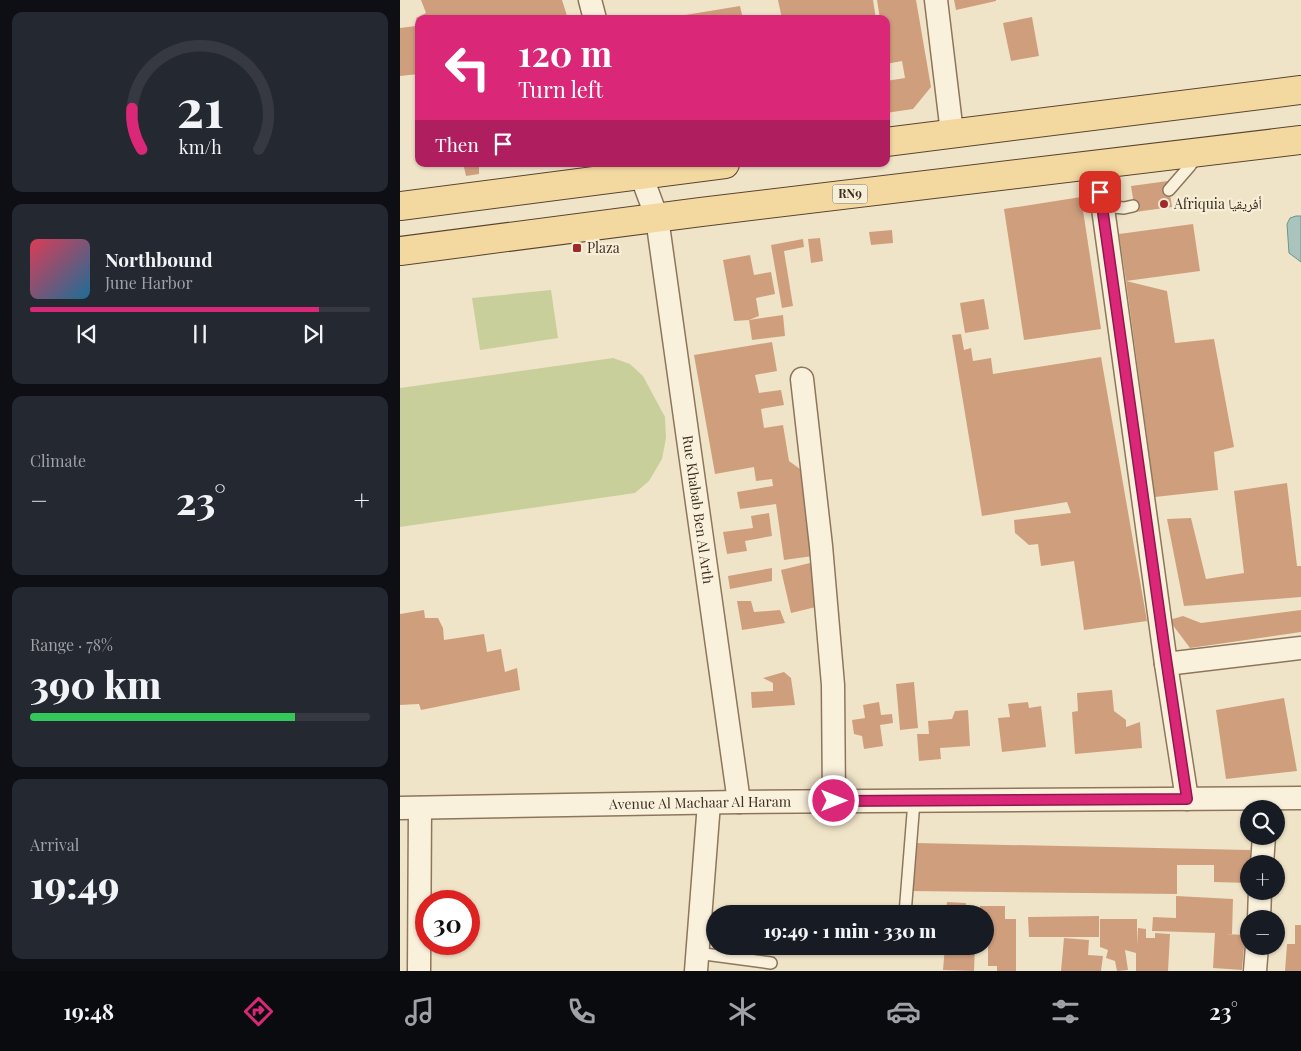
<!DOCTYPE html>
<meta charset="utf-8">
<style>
body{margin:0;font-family:"Playfair Display","Noto Naskh Arabic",serif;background:#242831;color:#f1f3f6;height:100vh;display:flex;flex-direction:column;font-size:19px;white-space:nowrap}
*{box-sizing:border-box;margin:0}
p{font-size:16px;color:#9ea1a6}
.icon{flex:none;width:28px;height:28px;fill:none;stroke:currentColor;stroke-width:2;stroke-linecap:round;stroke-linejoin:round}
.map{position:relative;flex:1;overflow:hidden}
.drawer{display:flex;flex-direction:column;gap:12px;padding:12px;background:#0d0f14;width:400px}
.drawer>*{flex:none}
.banner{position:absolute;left:15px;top:15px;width:475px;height:152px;border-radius:10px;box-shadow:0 1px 4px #0004;background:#db2777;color:#fff;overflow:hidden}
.tools{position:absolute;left:840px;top:800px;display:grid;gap:10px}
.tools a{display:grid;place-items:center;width:45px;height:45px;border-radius:50%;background:#171b24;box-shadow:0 1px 4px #0004;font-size:25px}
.speed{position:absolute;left:15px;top:890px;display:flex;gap:10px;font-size:25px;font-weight:700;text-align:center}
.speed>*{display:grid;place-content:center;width:65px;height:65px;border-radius:50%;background:#171b24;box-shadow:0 1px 4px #0004;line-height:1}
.speed .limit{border:8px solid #d22;background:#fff;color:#111}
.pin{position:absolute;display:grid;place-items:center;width:42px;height:42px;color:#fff;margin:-21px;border-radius:10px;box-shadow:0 2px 8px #0006}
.me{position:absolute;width:55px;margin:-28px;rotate:90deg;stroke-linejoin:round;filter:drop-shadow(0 0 4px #0008)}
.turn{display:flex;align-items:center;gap:18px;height:105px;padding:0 20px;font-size:22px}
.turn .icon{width:65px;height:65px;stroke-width:2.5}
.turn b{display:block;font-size:35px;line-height:42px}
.then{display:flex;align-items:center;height:48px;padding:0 20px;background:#0003;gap:10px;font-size:19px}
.big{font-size:38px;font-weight:800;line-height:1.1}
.drawer .card{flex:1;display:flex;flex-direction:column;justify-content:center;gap:8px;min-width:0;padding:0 18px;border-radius:10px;background:#242831}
.drawer .dial{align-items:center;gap:0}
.dial svg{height:130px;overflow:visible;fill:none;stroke:#363941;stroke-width:7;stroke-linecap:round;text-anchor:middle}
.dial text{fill:#f1f3f6;stroke:none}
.song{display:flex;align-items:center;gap:15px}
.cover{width:60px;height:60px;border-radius:8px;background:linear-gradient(135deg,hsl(350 70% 55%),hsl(200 70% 35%))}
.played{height:5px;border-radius:2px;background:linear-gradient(90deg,#db2777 85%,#363941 85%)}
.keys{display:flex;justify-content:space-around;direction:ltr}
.heat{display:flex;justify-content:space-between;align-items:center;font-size:28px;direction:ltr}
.charge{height:8px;border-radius:4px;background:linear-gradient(90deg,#34c759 78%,#363941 0)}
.trip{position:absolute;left:306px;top:905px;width:288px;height:50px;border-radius:25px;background:#171b24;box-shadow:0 1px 4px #0004;font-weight:800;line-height:50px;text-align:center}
.tab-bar{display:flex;height:80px;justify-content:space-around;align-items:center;background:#090b0e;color:#9ea1a6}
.tab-bar .icon{width:35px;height:35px}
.tab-bar .selected{color:#db2777}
.tab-bar b{font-size:22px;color:#f1f3f6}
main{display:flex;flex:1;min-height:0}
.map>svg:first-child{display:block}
.green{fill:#c9cf9b}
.water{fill:#a9c4bc;stroke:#6f938a}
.building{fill:#cf9f7d}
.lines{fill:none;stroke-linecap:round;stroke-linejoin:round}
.lane-casing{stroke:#8d765c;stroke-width:14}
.street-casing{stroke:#8d765c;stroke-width:25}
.primary-casing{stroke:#5b4430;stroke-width:30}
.lane{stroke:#faf1dc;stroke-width:11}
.street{stroke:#faf1dc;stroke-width:22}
.primary{stroke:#f3d9a0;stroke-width:28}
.route-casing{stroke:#8e194d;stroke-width:12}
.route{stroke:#db2777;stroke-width:9}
.poi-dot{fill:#9e2a2b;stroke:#f7eed8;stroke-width:2}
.labels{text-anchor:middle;stroke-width:4.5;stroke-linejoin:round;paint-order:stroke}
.shield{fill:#f7eed8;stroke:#756857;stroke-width:1}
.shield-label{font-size:12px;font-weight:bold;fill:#3d2e20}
.poi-label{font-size:14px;fill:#3d2e20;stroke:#f7eed8;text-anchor:start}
.street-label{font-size:14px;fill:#3d2e20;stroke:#f7eed8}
</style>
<main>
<section class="drawer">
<div class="card dial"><svg viewBox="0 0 100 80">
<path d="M14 69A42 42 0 1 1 86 69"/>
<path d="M14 69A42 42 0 0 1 8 44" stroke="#db2777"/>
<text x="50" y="56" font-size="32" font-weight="700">21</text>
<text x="50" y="72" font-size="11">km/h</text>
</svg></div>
<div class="card">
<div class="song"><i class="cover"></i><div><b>Northbound</b><p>June Harbor</p></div></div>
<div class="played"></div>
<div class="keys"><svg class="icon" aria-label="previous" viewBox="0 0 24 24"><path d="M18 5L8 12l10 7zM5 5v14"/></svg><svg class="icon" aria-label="pause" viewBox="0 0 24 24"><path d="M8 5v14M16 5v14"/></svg><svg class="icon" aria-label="next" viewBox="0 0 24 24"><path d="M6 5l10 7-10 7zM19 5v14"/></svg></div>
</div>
<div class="card"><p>Climate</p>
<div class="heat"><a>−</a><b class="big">23°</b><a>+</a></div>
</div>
<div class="card"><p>Range · 78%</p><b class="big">390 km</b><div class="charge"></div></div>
<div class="card"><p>Arrival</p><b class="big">19:49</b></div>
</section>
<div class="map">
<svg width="901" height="971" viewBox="0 0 901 971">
<rect width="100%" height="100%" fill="#f0e4c8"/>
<g class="green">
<polygon points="151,290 158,338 80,350 72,298"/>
<polygon points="213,358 230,364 243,376 265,417 266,438 262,459 249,481 235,493 0,527 0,388"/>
</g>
<polygon class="water" points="896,216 901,216 901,262 889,253 887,224 890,218"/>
<g class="building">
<polygon points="21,0 162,0 168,19 19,19 18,26 16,18 26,13"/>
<polygon points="378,0 473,0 476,19 382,19"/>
<polygon points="477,0 516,0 531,87 513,109 486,113 486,81 505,78 502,61 486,64 486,19 480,19"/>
<polygon points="554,0 596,0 596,1 556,10"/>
<polygon points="340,6 343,19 279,19 279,16"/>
<polygon points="632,17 639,56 611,61 603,23"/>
<polygon points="16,26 19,37 19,74 0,76 0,28"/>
<polygon points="65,164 79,165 79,174 66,176 64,167 66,166"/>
<polygon points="768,181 772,207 735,212 731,186"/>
<polygon points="681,197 701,329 624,340 604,209"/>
<polygon points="793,224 800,271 726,281 719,234"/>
<polygon points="492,230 493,243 471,245 469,232"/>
<polygon points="420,238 423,261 411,263 408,239"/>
<polygon points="403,239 404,247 384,251 393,306 382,308 371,245"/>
<polygon points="350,255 354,275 371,272 375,294 356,298 359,316 349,320 334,321 323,260"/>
<polygon points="726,281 767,291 775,343 814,339 834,447 814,452 818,490 755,497"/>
<polygon points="584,299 589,329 565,333 560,303"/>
<polygon points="383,315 385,336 352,340 349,320"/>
<polygon points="561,334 564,350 571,348 573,361 591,358 593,374 701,357 747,621 684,630 674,561 641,566 638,544 629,545 615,533 614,520 671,513 667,502 582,516 552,335"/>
<polygon points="372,342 377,371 355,375 359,393 381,390 384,405 361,409 364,428 383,425 389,461 400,469 413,556 384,560 376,504 340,509 337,492 373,486 372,479 356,481 354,467 315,474 294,355"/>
<polygon points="887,483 897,566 901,566 901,597 784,606 767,519 791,518 806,579 844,573 834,491"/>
<polygon points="369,513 372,536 345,541 347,551 327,554 323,532 353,528 351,516"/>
<polygon points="410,563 420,606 391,613 381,570"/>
<polygon points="372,568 372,581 330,589 328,576"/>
<polygon points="337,601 351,601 354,612 380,610 385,623 342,630"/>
<polygon points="24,610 25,618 38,618 43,628 44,640 84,634 87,652 101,649 105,672 117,668 120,690 21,710 19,704 0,705 0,614"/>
<polygon points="901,610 901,632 790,648 769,620 783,616 801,623"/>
<polygon points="384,672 391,678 395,705 352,708 351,692 373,691 373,683 363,678"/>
<polygon points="514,682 518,728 500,730 496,684"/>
<polygon points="712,690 714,711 726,720 726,727 740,722 742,748 675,754 672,712 678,711 677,693"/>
<polygon points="884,698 897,771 826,779 816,710"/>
<polygon points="479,702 481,715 492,714 493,723 480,725 483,746 464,749 462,736 454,734 452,720 465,718 463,705"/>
<polygon points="628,702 629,708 641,706 646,747 602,752 598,718 610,717 608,704"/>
<polygon points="568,710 570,746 540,748 541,759 519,761 517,734 529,734 528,721 552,719 555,711"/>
<polygon points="516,843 850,850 851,864 849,864 849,883 814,882 814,865 777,865 777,894 509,891"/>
<polygon points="776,896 833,899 832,934 826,934 845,935 842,970 813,968 815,933 752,931 753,917 776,918"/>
<polygon points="547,902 566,903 566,914 546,914"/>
<polygon points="580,906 605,906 605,919 616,919 616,971 597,971 597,966 588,966 588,927 585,927 585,914 580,914"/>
<polygon points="699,916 699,937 629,937 628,917"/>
<polygon points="700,919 737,919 737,945 738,928 746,929 746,938 755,938 755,933 770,934 768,971 736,971 736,953 725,950 728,970 717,971 715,961 706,958 708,950 700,947"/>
<polygon points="895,925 901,925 901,971 885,971 887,944 895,944"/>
<polygon points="664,938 689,940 688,955 703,956 701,971 661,971"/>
<polygon points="545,946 575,946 574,971 543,970"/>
</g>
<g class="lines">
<defs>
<g id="lane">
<polyline points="769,190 789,167 798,154"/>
<polyline points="702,206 724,208 733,206"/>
<polyline points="505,914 514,801"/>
<polyline points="297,953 371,963"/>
</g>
<g id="street">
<polyline points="190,0 195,19"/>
<polyline points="536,0 552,133"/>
<path id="s1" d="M237 164 257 218 339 802"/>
<polyline points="697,165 766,664 787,799"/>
<polyline points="402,379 421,546 433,685 434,801"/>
<polyline points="766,664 901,648"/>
<path id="s2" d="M0 808 339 802 901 798"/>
<polyline points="862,864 864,836"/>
<polyline points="859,919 860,891"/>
<polyline points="19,971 20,808"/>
<polyline points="296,971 309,803"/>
<polyline points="855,971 857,946"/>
</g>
<g id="primary">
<polyline points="486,142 901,90"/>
<polyline points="0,206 325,164"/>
<polyline points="0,251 301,212 901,140"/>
</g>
</defs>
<use href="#lane" class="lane-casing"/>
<use href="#street" class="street-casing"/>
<use href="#primary" class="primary-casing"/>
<use href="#lane" class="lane"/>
<use href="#street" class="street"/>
<use href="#primary" class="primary"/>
</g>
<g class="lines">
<defs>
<polyline id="route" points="434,801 787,799 764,645 700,192"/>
</defs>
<use href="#route" class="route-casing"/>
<use href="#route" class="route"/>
</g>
<g class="poi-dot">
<circle cx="764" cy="204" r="5"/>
<rect x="172" y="243" width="10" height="10" rx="2.5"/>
</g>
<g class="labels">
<rect class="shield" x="432.5" y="184.5" width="35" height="19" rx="4"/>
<g class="shield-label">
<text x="450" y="198">RN9</text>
</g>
<g class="poi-label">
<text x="774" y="209">Afriquia أفريقيا</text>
<text x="187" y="253">Plaza</text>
</g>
<g class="street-label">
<text dy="5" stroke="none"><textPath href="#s1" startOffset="352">Rue Khabab Ben Al Arth</textPath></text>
<text dy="5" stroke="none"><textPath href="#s2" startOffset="300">Avenue Al Machaar Al Haram</textPath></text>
</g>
</g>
</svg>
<div class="tools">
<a><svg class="icon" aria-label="search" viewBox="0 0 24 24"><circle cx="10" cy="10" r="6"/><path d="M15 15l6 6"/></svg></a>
<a>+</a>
<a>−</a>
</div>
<div class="speed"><div class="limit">30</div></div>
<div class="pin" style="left:700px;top:192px;background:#d93025"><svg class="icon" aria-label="arrive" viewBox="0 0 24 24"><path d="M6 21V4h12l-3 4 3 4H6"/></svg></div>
<svg class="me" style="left:434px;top:801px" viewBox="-20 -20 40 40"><circle r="17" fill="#db2777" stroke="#fff" stroke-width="3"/><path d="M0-11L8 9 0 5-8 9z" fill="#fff"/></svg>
<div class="trip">19:49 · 1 min · 330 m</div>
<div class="banner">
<div class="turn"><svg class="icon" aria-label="left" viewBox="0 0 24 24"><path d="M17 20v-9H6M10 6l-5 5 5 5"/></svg><div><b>120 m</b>Turn left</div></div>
<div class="then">Then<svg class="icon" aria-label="arrive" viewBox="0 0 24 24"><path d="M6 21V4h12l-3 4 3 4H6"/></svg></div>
</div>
</div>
</main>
<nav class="tab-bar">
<b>19:48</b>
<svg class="icon selected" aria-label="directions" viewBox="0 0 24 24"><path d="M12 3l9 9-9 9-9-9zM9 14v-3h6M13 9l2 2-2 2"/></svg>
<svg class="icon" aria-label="music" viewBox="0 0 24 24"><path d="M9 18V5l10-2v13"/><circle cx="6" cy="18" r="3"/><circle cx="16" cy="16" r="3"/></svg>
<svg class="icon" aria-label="phone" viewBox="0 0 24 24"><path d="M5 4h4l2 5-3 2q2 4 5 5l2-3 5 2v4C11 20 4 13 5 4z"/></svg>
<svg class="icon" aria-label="climate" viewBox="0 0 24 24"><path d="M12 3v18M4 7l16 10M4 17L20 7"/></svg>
<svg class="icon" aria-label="car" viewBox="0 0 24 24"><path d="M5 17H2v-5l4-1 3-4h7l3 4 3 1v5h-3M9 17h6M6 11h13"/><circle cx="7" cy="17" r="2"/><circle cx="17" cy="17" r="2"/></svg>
<svg class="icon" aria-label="filters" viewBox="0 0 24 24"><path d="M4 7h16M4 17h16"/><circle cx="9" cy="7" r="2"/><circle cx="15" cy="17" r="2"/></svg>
<b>23°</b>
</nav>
